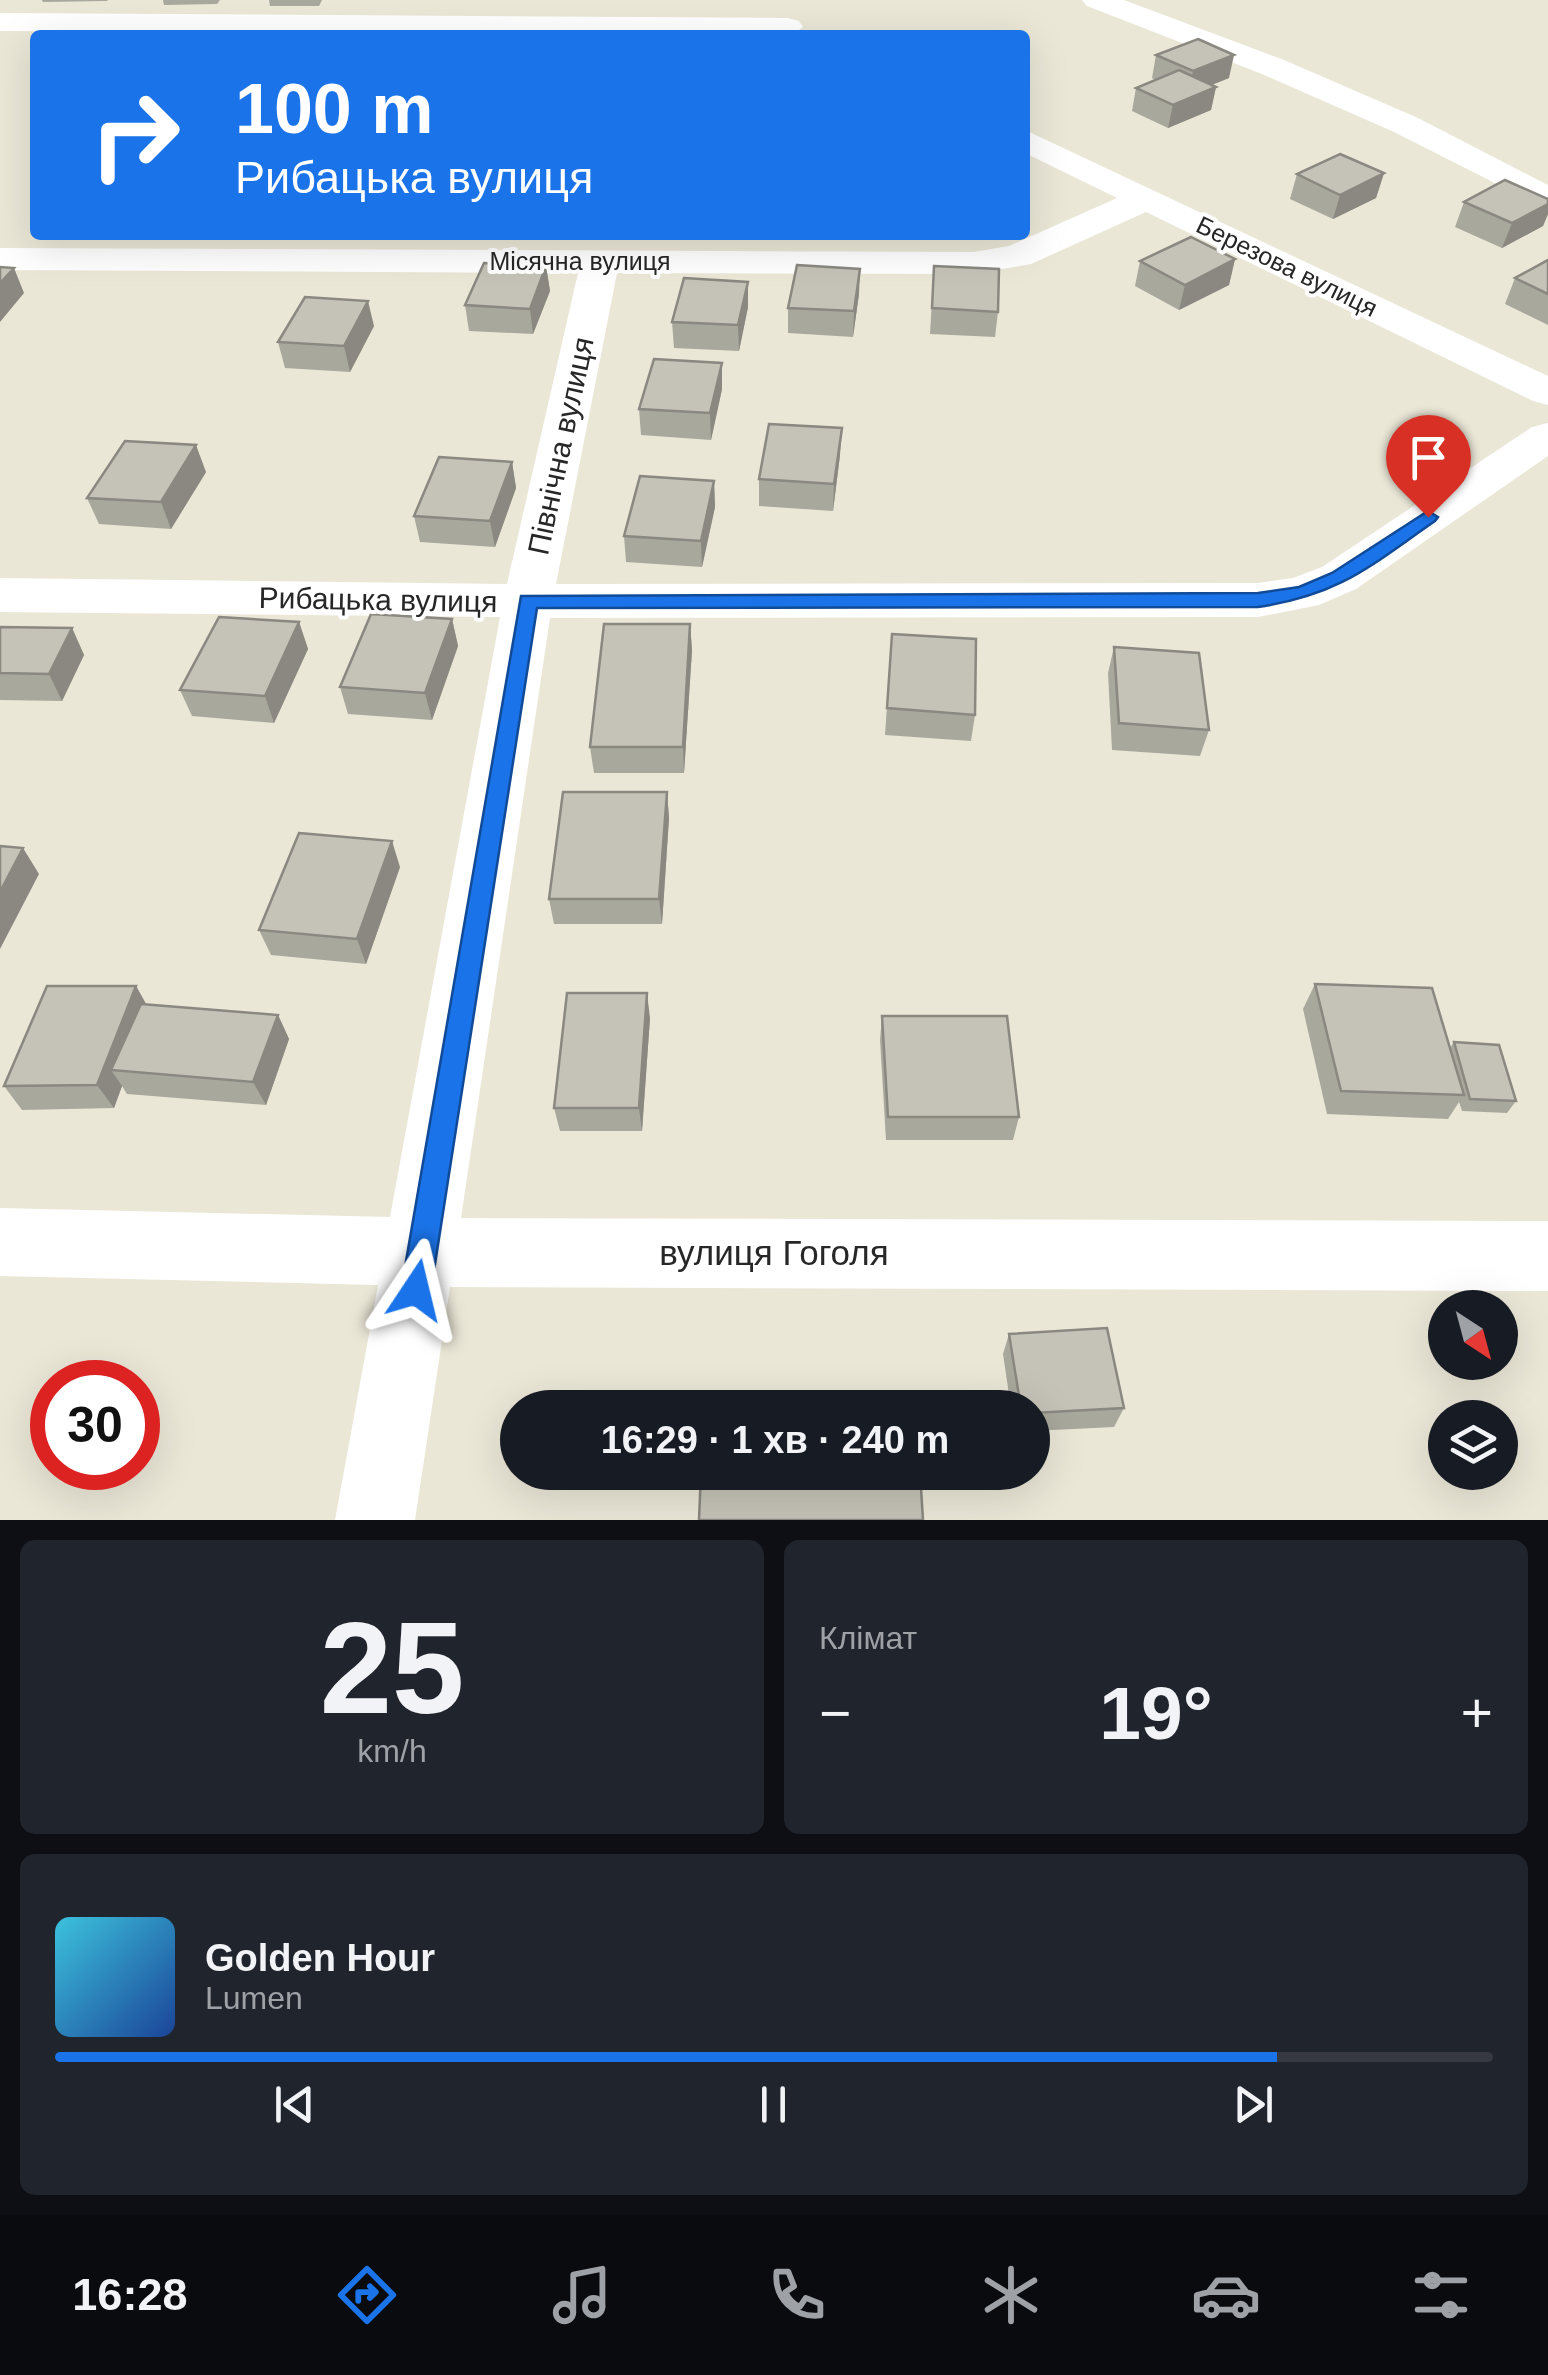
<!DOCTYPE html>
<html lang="uk">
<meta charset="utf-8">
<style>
body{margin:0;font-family:Helvetica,sans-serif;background:#20242c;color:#f1f3f6;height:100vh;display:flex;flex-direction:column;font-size:38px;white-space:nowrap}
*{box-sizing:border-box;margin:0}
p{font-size:32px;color:#9ea1a6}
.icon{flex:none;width:55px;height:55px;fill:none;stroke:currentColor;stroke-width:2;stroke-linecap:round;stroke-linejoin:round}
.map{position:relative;height:1520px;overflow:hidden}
.panel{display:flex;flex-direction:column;gap:20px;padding:20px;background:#0d0f14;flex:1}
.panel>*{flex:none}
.guide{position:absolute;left:30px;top:30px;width:1000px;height:210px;border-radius:10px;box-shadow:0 10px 40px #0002;background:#1a73e8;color:#fff;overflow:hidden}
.needle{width:65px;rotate:144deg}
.buttons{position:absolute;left:1428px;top:1290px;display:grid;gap:20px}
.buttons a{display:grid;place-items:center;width:90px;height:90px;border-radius:50%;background:#171b24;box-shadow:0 10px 40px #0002;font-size:50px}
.speed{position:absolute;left:30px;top:1360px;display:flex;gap:20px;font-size:50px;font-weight:700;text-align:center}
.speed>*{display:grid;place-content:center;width:130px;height:130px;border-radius:50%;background:#171b24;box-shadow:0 10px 40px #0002;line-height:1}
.speed .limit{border:15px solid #d22;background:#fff;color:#111}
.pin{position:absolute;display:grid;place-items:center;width:85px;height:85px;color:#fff;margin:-102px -42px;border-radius:50% 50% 50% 0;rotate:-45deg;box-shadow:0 0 10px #0007}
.pin .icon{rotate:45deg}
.me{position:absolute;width:110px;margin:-55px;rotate:10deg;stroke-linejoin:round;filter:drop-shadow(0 0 8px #0008)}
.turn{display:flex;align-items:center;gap:35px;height:210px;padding:0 40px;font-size:45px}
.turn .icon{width:130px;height:130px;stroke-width:2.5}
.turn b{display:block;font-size:70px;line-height:85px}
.big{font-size:75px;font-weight:700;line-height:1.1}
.panel .card{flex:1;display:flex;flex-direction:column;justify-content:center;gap:15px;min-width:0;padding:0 35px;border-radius:15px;background:#20242c}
.panel .dial{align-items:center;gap:0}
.dial b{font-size:130px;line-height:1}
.song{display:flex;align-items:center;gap:30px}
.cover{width:120px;height:120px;border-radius:15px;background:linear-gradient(135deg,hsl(190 70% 55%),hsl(220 70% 35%))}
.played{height:10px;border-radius:5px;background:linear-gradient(90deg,#1a73e8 85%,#363941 85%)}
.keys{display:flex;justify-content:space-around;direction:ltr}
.heat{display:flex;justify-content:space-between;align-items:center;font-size:55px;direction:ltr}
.panel .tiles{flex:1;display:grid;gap:20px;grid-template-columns:1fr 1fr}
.card:last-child{grid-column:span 2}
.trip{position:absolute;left:500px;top:1390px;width:550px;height:100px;border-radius:50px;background:#171b24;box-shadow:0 10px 40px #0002;font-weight:700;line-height:100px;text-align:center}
.tab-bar{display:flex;height:160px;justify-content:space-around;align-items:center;background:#090b0e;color:#9ea1a6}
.tab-bar .icon{width:70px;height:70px}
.tab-bar .active{color:#1a73e8}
.tab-bar b{font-size:45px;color:#f1f3f6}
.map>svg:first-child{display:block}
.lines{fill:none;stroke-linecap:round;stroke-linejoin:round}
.minor{fill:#fff;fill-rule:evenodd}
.wall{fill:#a9a89d}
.shaded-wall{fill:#8a8880}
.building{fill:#c5c3b7;stroke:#8a8880;stroke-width:2.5}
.route{fill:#1a73e8;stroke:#114b97;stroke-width:2.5}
.labels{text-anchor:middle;stroke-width:8;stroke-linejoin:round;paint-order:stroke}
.far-street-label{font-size:25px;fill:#272727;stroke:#fff}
.street-label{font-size:30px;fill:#272727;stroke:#fff}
.near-street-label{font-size:35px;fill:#272727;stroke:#fff}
</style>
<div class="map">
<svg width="1548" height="1520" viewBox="0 0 1548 1520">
<rect width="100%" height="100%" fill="#ebe7d7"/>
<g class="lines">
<g class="minor">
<polygon points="1082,0 1124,0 1284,60 1418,118 1548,185 1548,210 1394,132 1262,74 1087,6"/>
<polygon points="0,13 788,18 799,21 803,27 792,35 0,31"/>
<polygon points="1025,130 1548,376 1548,405 1533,401 1146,212 1031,264 974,274 617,273 556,584 1258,583 1293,578 1322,567 1532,427 1548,423 1548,456 1356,589 1319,605 1258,617 550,618 461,1218 1548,1221 1548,1291 450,1287 415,1520 335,1520 378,1285 0,1276 0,1208 390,1217 500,617 0,612 0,578 507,584 578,273 0,270 0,248 974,252 1009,246 1117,198 1025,153"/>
</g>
</g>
<g class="wall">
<polygon points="42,0 108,0 107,1 43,2"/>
<polygon points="163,0 220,0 217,4 164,5"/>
<polygon points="269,0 322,0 319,6 270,6"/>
<polygon points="1156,55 1229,78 1212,85 1216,87 1211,110 1168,128 1132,111 1136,88 1155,80 1152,78"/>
<polygon points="1384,173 1376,198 1333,219 1290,199 1297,174"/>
<polygon points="1548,199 1548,214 1543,226 1502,248 1455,227 1464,202"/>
<polygon points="362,235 417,235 362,237"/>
<polygon points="1235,259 1229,285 1179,310 1135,286 1140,261"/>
<polygon points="1548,260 1548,325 1505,304 1515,278"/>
<polygon points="546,266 550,291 533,334 469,331 465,305"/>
<polygon points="934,266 998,312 995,337 930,334"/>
<polygon points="859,294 853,337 788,333 788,308"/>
<polygon points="748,307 739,351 674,348 672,322"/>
<polygon points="374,326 350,372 285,368 278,342"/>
<polygon points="722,389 711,440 641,435 639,409"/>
<polygon points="840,455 833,511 759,506 759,479"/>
<polygon points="512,462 516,488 495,547 420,542 414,516"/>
<polygon points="206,472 171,529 99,524 87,498"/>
<polygon points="714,481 715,507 702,567 626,562 624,536"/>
<polygon points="452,619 458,646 432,720 348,714 340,687"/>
<polygon points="299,622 308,649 274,723 192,716 180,690"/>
<polygon points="690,624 692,650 684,773 594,773 590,747"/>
<polygon points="0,627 72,628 84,655 62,701 0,700"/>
<polygon points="892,634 975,715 971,741 885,735"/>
<polygon points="1114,647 1209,730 1200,756 1112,750 1108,673"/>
<polygon points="667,792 669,818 662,924 554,924 549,899"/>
<polygon points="400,867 366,964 271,955 259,930"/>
<polygon points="1315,984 1450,1048 1454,1042 1516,1101 1507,1113 1462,1111 1459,1102 1448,1119 1327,1114 1303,1009"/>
<polygon points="136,986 146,1004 278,1015 289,1039 266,1105 127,1094 122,1086 114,1108 22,1110 4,1086"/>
<polygon points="882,1016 1019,1117 1013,1140 886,1140 880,1040"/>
<polygon points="650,1018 642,1131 560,1131 554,1108"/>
<polygon points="1009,1334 1124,1408 1114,1427 1032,1431 1032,1408 1011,1408 1003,1354"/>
</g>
<g class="shaded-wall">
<polygon points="1234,55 1229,78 1188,94 1193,71"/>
<polygon points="1216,87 1211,110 1168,128 1173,105"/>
<polygon points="1384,173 1376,198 1333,219 1340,195"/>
<polygon points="1548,204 1548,214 1543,226 1502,248 1512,223"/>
<polygon points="1235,259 1229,285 1179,310 1185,285"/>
<polygon points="546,266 550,291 533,334 530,309"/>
<polygon points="14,268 24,293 0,322 0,283"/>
<polygon points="860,269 859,294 853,337 854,311"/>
<polygon points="748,282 748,307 739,351 738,325"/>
<polygon points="368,301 374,326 350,372 344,346"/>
<polygon points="722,363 722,389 711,440 710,413"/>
<polygon points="842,428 840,455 833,511 834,484"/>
<polygon points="196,445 206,472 171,529 161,502"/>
<polygon points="512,462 516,488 495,547 490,521"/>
<polygon points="714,481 715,507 702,567 701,541"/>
<polygon points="452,619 458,646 432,720 425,693"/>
<polygon points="299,622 308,649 274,723 265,696"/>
<polygon points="690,624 692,650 684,773 683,747"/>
<polygon points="72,628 84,655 62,701 49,674"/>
<polygon points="667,792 669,818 662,924 659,899"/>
<polygon points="392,841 400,867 366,964 357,939"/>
<polygon points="23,848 39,874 0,949 0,892"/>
<polygon points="136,986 150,1011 111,1070 122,1086 114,1108 97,1085"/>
<polygon points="647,993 650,1018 642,1131 639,1108"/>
<polygon points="278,1015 289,1039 266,1105 253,1082"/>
</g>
<g class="building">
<polygon points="1198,39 1234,55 1193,71 1156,55"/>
<polygon points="1179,70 1216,87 1173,105 1136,88"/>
<polygon points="1340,154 1384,173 1340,195 1297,174"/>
<polygon points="1505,180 1548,199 1548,204 1512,223 1464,202"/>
<polygon points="1191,237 1235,259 1185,285 1140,261"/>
<polygon points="1548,260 1548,294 1515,278"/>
<polygon points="484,263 546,266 530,309 465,305"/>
<polygon points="797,265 860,269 854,311 788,308"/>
<polygon points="934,266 999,269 998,312 932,308"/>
<polygon points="0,267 14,268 0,283"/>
<polygon points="684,278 748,282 738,325 672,322"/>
<polygon points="305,297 368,301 344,346 278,342"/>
<polygon points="654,359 722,363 710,413 639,409"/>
<polygon points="769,424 842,428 834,484 759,479"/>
<polygon points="125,441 196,445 161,502 87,498"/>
<polygon points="439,457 512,462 490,521 414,516"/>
<polygon points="640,476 714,481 701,541 624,536"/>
<polygon points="371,614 452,619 425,693 340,687"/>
<polygon points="219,617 299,622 265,696 180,690"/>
<polygon points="604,624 690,624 683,747 590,747"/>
<polygon points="0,627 72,628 49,674 0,673"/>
<polygon points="892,634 976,639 975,715 887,708"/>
<polygon points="1114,647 1199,653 1209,730 1119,723"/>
<polygon points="563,792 667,792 659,899 549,899"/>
<polygon points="299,833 392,841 357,939 259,930"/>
<polygon points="0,846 23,848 0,892"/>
<polygon points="1315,984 1432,988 1464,1095 1341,1091"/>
<polygon points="47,986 136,986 97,1085 4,1086"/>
<polygon points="567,993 647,993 639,1108 554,1108"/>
<polygon points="141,1004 278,1015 253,1082 111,1070"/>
<polygon points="882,1016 1007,1016 1019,1117 888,1117"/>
<polygon points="1454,1042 1499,1045 1516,1101 1470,1099"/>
<polygon points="1107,1328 1124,1408 1032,1413 1032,1408 1021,1408 1009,1334"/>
<polygon points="701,1472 920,1472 923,1520 699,1520"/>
</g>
<path class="route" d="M1428 511 1438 517 1435 521C1370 566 1340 595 1258 607L537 608 431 1290 426 1301 416 1305 405 1301 401 1290 521 596 1258 593 1299 587 1332 573Z"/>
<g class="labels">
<g class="far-street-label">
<text x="580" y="270">Місячна вулиця</text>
<text transform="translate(1287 266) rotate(26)" y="9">Березова вулиця</text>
</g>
<g class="street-label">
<text transform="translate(561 446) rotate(-78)" y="10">Північна вулиця</text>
<text transform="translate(378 600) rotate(1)" y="10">Рибацька вулиця</text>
</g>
<g class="near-street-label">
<text x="774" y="1265">вулиця Гоголя</text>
</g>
</g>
</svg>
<div class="buttons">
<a><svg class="needle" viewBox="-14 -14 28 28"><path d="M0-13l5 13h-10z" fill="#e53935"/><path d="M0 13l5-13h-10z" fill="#9ea1a6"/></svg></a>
<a><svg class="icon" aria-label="layers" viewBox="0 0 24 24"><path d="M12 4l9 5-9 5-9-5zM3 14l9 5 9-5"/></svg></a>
</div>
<div class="speed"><div class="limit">30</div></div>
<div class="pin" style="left:1428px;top:517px;background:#d93025"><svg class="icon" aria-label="arrive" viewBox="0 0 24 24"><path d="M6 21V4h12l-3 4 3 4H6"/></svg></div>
<svg class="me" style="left:416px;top:1290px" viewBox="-20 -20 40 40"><path d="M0-17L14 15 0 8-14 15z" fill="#1a73e8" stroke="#fff" stroke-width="4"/></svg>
<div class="trip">16:29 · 1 хв · 240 m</div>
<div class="guide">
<div class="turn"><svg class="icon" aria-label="right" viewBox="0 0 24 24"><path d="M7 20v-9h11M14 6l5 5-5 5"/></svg><div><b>100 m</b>Рибацька вулиця</div></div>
</div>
</div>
<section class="panel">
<div class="tiles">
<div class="card dial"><b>25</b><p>km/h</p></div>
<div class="card"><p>Клімат</p>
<div class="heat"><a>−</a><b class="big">19°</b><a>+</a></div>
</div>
<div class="card">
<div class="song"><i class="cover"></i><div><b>Golden Hour</b><p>Lumen</p></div></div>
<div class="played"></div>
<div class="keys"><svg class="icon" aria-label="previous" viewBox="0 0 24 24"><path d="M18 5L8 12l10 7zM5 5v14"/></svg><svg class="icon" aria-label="pause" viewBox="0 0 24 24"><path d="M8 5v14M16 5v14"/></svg><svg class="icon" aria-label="next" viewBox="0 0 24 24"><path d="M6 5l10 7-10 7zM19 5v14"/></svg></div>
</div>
</div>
</section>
<nav class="tab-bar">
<b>16:28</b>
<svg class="icon active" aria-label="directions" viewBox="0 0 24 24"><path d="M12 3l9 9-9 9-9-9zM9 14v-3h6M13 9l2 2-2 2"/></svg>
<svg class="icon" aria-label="music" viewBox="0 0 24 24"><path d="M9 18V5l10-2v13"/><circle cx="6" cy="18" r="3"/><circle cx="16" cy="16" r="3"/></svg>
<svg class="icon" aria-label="phone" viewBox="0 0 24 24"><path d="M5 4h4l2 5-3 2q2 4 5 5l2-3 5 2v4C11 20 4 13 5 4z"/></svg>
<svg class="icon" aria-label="climate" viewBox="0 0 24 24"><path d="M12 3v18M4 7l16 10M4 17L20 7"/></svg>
<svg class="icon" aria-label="car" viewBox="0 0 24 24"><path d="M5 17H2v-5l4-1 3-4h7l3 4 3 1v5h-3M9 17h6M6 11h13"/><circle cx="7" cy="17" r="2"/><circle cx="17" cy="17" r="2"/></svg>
<svg class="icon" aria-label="filters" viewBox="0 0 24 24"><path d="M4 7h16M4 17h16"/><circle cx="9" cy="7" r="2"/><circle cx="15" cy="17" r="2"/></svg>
</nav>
